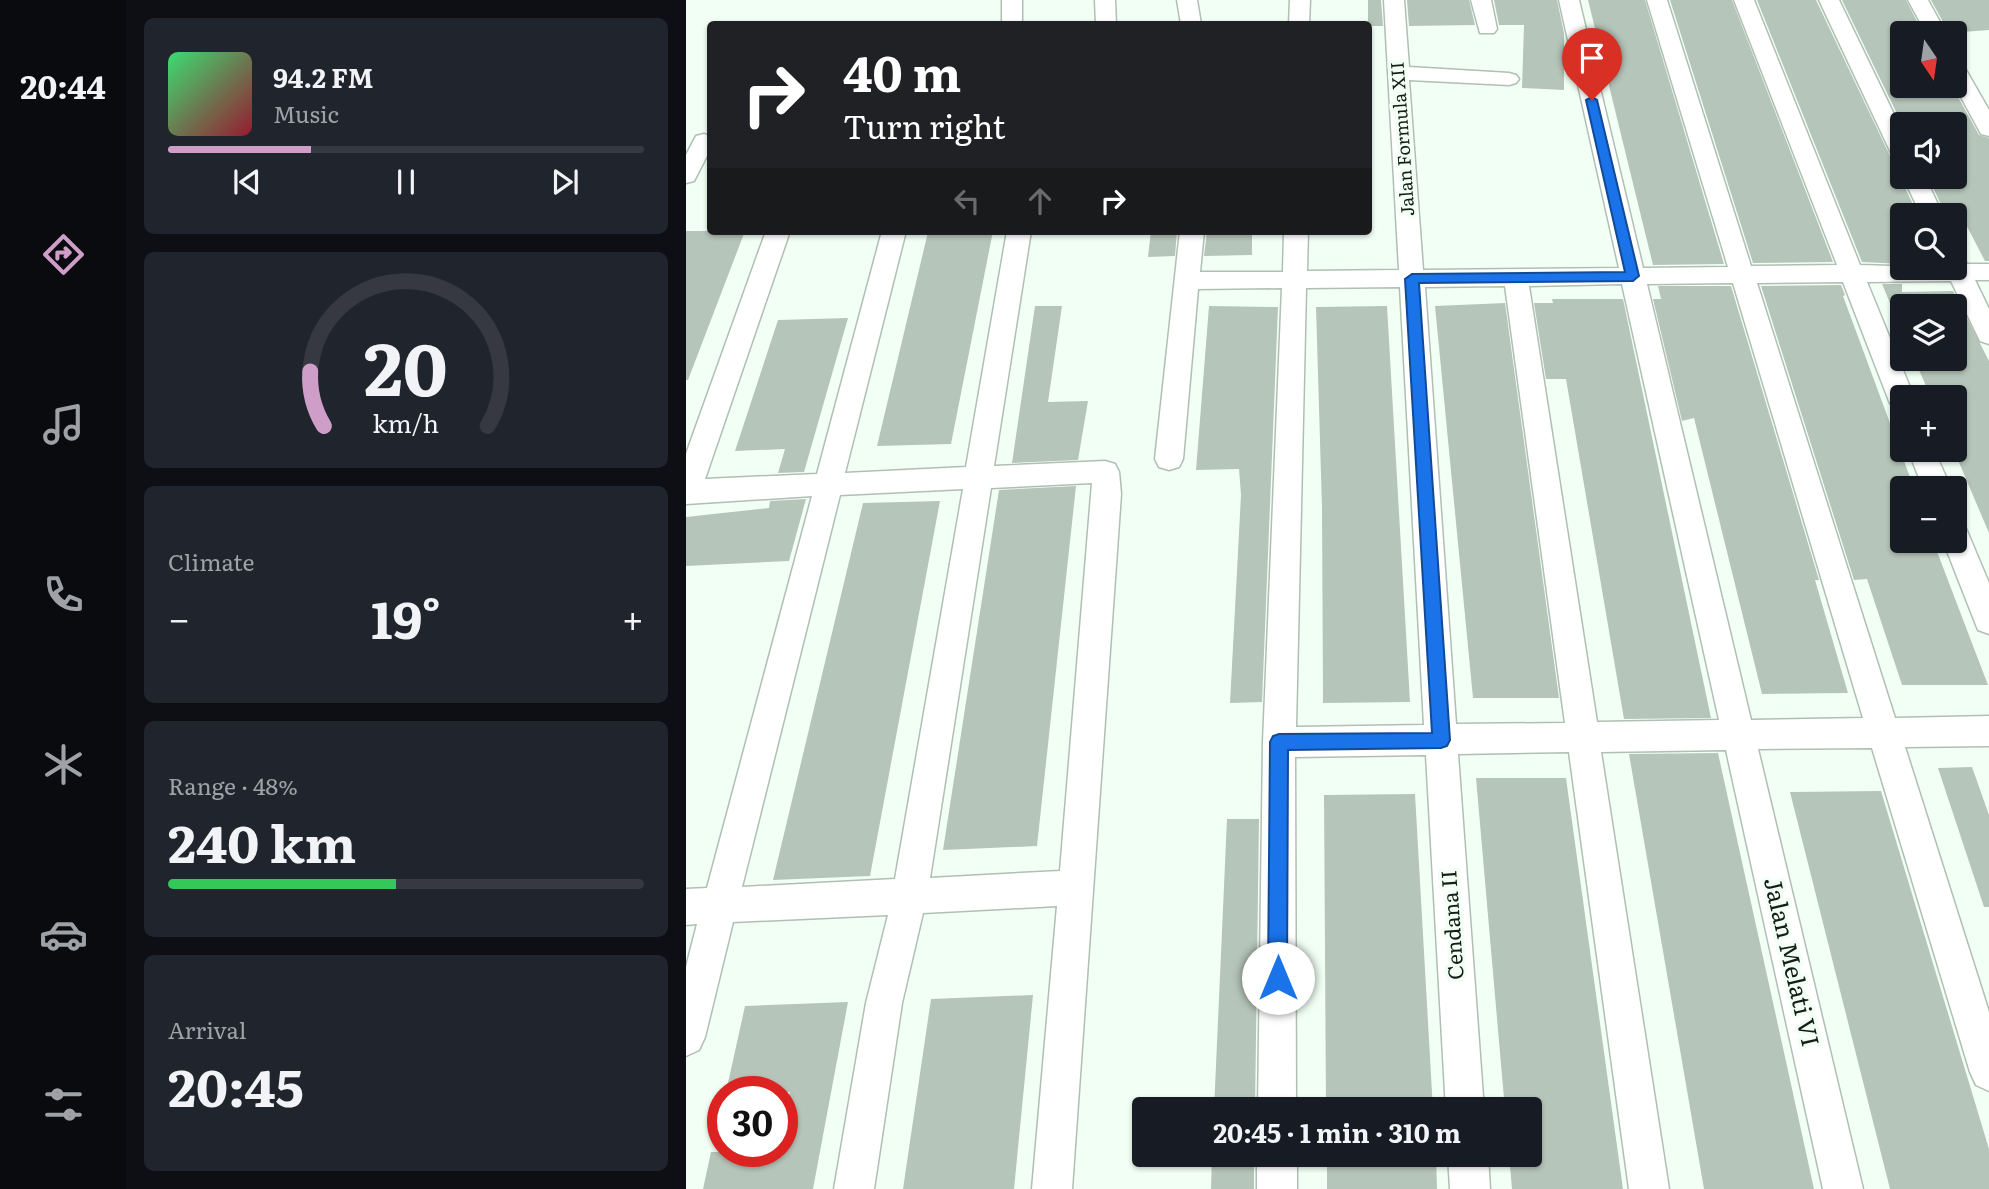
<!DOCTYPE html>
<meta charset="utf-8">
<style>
body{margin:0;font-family:Literata,serif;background:#20242c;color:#f1f3f6;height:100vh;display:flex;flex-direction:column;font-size:26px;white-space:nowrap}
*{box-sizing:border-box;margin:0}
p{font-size:23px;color:#9ea1a6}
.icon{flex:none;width:38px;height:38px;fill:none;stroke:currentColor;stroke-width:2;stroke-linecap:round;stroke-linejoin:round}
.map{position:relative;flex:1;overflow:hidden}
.details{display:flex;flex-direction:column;gap:18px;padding:18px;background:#0d0f14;width:560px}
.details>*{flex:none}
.top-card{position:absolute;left:21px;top:21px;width:665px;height:214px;border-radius:7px;box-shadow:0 2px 5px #0004;background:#202124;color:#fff;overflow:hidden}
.needle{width:46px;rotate:167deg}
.buttons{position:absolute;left:1204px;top:21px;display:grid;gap:14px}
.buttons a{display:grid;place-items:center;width:77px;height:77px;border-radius:7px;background:#171b24;box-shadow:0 2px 5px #0004;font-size:35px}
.speed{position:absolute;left:21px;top:1076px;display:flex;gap:14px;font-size:35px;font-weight:700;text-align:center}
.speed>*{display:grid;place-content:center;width:91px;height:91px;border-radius:50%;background:#171b24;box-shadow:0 2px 5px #0004;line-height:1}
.speed .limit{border:10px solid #d22;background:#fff;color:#111}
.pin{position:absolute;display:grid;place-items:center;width:60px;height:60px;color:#fff;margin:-72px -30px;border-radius:50% 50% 50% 0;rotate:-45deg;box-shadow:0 0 7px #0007}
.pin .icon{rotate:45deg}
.me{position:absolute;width:77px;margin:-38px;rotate:0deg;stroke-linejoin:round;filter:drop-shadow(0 0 5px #0008)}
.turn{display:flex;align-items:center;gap:24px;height:147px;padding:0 21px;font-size:32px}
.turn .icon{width:91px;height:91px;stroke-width:2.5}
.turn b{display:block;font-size:49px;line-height:60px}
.lanes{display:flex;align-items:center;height:66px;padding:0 21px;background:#0003;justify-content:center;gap:35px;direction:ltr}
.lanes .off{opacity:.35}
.big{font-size:52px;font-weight:700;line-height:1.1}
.details .card{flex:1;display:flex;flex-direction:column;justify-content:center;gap:10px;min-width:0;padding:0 24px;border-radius:10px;background:#20242c}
.details .dial{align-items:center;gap:0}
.dial svg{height:182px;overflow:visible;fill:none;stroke:#363941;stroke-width:7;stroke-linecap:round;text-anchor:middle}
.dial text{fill:#f1f3f6;stroke:none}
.song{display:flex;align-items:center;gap:21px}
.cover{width:84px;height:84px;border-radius:10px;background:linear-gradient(135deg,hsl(140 70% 55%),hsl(350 70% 35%))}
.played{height:7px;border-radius:4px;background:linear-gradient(90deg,#ce9ec9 30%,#363941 30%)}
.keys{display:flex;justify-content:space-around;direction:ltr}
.heat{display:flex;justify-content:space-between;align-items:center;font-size:38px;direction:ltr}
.charge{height:10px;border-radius:5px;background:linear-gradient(90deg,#34c759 48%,#363941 0)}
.trip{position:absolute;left:446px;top:1097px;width:410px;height:70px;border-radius:7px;background:#171b24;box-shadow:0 2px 5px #0004;font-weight:700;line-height:70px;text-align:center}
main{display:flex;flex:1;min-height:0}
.menu{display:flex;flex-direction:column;width:126px;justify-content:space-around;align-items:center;background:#090b0e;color:#9ea1a6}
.menu .icon{width:49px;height:49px}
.menu .selected{color:#ce9ec9}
.menu b{font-size:32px;color:#f1f3f6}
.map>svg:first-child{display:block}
.building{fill:#b6c5b9}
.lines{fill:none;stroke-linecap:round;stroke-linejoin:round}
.street-casing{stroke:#b0bfb3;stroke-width:3}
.street{fill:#fff;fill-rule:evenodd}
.route{fill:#1a73e8;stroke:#114b97;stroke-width:2}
.labels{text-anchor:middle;stroke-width:7;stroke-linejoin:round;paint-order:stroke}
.far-street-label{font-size:18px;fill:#161c17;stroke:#f2fff5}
.street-label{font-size:21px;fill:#161c17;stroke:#f2fff5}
.near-street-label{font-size:24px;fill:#161c17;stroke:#f2fff5}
</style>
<main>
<nav class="menu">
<b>20:44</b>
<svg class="icon selected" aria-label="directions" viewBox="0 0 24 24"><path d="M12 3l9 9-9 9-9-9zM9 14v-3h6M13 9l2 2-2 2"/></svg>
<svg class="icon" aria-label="music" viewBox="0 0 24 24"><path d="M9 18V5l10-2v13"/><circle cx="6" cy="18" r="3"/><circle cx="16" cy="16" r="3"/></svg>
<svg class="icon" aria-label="phone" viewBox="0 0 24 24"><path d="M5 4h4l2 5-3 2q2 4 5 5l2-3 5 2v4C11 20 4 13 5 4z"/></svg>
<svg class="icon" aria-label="climate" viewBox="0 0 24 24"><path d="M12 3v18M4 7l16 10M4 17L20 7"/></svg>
<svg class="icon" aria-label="car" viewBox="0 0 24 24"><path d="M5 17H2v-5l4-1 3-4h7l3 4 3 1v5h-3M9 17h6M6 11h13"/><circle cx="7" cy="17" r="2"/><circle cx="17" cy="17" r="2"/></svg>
<svg class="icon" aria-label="filters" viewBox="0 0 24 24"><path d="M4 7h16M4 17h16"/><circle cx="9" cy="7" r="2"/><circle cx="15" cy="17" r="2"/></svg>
</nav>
<section class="details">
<div class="card">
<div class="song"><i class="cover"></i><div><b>94.2 FM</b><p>Music</p></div></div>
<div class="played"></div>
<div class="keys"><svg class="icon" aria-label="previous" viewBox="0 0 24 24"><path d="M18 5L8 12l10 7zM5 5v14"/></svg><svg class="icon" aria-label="pause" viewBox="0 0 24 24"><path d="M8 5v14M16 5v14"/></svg><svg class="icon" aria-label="next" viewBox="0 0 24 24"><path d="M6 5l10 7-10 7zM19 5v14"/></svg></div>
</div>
<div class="card dial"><svg viewBox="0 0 100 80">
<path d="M14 69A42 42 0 1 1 86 69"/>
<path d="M14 69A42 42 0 0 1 8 45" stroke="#ce9ec9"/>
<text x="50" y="56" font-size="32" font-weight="700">20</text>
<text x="50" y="72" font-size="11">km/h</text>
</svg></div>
<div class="card"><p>Climate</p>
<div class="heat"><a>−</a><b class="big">19°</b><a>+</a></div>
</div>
<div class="card"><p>Range · 48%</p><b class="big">240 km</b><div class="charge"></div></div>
<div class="card"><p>Arrival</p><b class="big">20:45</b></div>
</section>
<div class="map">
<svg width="1303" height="1189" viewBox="0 0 1303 1189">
<rect width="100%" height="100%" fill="#f2fff5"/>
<g class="building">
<polygon points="682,0 695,0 697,26 682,26"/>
<polygon points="721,0 783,0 789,25 723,26"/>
<polygon points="808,0 871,0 878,33 878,90 836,88 838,25 813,25"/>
<polygon points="902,0 959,0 1038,264 967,265"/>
<polygon points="984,0 1046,0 1147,262 1067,263"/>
<polygon points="1071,0 1130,0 1232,215 1216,215 1216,264 1176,262"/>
<polygon points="1156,0 1220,0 1237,33 1205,33 1216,54 1216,86 1266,86 1293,135 1303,138 1303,261 1299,261 1275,215 1260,215 1242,177 1269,177 1269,124 1216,124"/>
<polygon points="1245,0 1303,0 1303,30 1263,33"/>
<polygon points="0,231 59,231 2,380 0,380"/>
<polygon points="307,231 265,444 191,446 242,232"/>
<polygon points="465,231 491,231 489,256 462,257"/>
<polygon points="521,231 566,231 566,255 518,256"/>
<polygon points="1196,284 1216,284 1216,292 1267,291 1303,361 1303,533 1269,453 1269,397 1245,397 1228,359 1269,359 1269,306 1216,306 1216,332"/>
<polygon points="1155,285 1159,295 1157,296 1228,488 1216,488 1216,541 1247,541 1302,685 1216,685 1181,579 1168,580 1075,286"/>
<polygon points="972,286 1045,286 1133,580 1129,580 1162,693 1076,694 1008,418 996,421 967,299 975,299"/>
<polygon points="866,299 937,299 1025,718 938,719 880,379 860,379 848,303 867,303"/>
<polygon points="819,303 873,698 787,698 749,306"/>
<polygon points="349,306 376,306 362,402 402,401 392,460 326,463"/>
<polygon points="523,306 592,307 576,702 544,703 555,495 553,469 510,470"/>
<polygon points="701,306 724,702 637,703 636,508 630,307"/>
<polygon points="162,318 118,472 92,473 99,449 49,451 92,320"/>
<polygon points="390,486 351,846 257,850 313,490"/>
<polygon points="120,499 103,561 0,566 0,517 83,508 84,501"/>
<polygon points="254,501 184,876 87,880 177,503"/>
<polygon points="1032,753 1101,1066 1128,1189 1018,1189 943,754"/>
<polygon points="1286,767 1303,815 1303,907 1298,907 1252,768"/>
<polygon points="790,778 880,778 937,1189 826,1189 823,1155 844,1155 844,1110 819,1110"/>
<polygon points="1195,791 1303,1149 1303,1189 1204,1189 1104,792"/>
<polygon points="729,794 747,1110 640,1110 638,795"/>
<polygon points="541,819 573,819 569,1110 528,1110"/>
<polygon points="347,995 328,1189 217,1189 245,999"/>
<polygon points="162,1002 127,1189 17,1189 25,1152 96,1152 96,1127 104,1092 40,1092 59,1006"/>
<polygon points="526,1155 568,1155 568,1189 525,1189"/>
<polygon points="641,1155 750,1155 751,1189 641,1189"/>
</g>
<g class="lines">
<defs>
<g id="street">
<rect x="316" y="0" width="20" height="24"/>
<polygon points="409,0 429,0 430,24 410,24"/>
<polygon points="491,0 511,0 515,24 495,24"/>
<polygon points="604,0 624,0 623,24 603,24"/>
<path d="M698 0H718L723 67 823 73 830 75 833 79 830 83 823 85 723 80 737 270 933 268 873 0H893L957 268 1042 267 961 0H981L1065 266 1151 265 1048 0H1068L1174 265 1269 268V255L1277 257 1281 264H1303V280H1289L1303 309V344L1294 341 1265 281 1181 282 1228 397H1216V411L1207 408 1203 401 1157 282 1071 283 1209 718 1303 716V746L1219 747 1303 1012V1091L1290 1085 1284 1072 1186 748 1072 749 1177 1189H1137L1040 750 915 752 983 1189H943L883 752 772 754 798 1110H760L740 755 609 757 610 1110H572L577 742 596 288 512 289 497 459 493 467 483 470 473 467 469 459 494 231H518L514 272H597L598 231H622L621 271 713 270ZM1047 283 1177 718 1065 720 961 284ZM936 284 1033 720 911 722 843 286ZM819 286 879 723 770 724 739 287ZM714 287 738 725 610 727 620 288Z"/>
<polygon points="785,0 805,0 811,29 808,33 794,33"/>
<polygon points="1133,0 1153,0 1216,131 1216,160 1208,158 1205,153"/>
<polygon points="1222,0 1242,0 1260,33 1240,33"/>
<polygon points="1269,61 1276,63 1303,110 1303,136 1295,134 1269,86"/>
<polygon points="18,134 24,136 24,150 8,181 0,183 0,155 10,136"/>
<polygon points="1217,177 1239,177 1257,215 1235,215"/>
<path d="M80 231H104L19 479 131 474 196 231H220L159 473 280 467 321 231H345L308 466 419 461 429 464 433 472 435 494 386 1189H346L371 906 237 913 216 1003 188 1189H148L180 1003 202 915 47 922 19 1037 13 1050 0 1056V967L11 924 0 925V889L21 888 126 496 0 504V454ZM406 483 374 871 244 878 305 488ZM277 489 209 879 56 887 154 495Z"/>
<polygon points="1222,450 1248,450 1265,488 1237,488"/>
<polygon points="1269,522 1279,526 1303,583 1303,634 1292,630 1257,541 1269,541"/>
<rect x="571" y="1155" width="40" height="34"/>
<polygon points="762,1155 802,1155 804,1189 764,1189"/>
</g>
</defs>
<use href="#street" class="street-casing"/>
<use href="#street" class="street"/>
</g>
<polygon class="route" points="906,97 911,100 953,276 947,281 733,283 764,740 761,746 755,748 602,750 601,978 599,985 592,988 585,985 582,978 584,742 587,736 593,734 746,733 719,279 726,274 939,272 900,100"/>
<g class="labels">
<g class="far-street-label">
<text transform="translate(717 139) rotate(-94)" y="6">Jalan Formula XII</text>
</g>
<g class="street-label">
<text transform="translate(767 925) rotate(-94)" y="7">Cendana II</text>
</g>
<g class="near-street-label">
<text transform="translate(1105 962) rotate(77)" y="8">Jalan Melati VI</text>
</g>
</g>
</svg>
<div class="buttons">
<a><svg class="needle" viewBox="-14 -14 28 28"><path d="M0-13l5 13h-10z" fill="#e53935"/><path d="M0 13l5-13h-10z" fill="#9ea1a6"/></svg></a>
<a><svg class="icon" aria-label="sound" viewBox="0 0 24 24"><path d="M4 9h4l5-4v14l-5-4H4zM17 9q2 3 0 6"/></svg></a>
<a><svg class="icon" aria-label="search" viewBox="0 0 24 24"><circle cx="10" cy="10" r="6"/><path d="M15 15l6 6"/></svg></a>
<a><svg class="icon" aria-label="layers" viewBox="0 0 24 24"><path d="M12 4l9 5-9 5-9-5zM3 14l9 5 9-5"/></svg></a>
<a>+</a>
<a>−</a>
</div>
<div class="speed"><div class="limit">30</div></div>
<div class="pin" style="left:906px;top:100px;background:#d93025"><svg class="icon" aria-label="arrive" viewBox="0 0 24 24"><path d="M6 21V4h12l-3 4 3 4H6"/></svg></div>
<svg class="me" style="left:592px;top:978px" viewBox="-20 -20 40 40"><circle r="19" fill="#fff"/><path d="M0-13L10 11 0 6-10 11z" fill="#1a73e8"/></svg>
<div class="trip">20:45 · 1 min · 310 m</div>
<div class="top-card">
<div class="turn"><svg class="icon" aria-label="right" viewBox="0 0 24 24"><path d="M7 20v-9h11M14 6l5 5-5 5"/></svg><div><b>40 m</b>Turn right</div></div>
<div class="lanes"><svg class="icon off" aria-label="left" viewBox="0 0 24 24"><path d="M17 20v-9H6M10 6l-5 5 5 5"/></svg><svg class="icon off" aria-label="ahead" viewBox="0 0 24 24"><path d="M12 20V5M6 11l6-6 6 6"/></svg><svg class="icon" aria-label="right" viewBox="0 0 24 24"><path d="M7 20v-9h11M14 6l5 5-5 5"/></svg></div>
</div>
</div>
</main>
